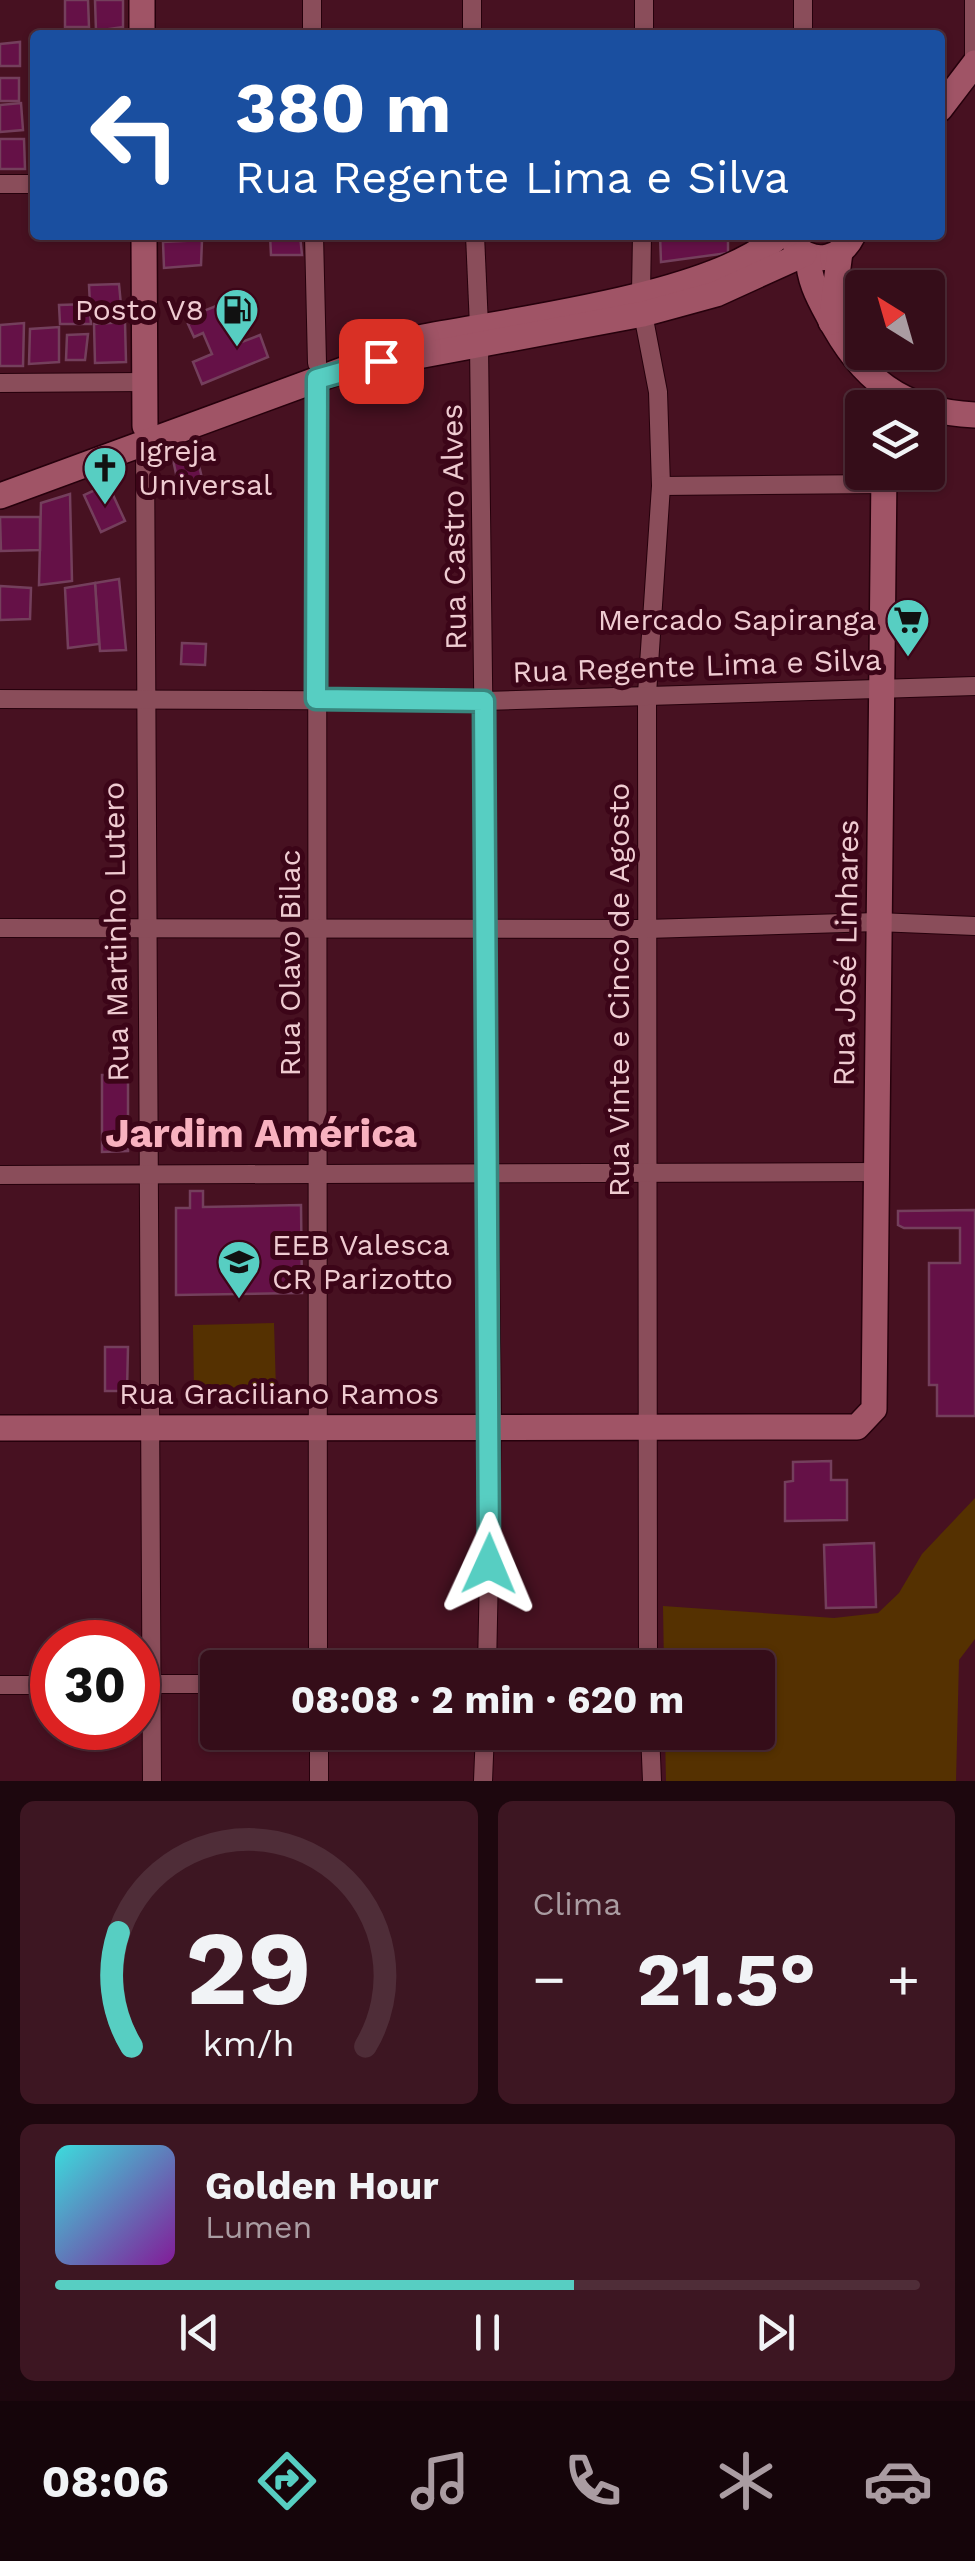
<!DOCTYPE html>
<html lang="pt">
<meta charset="utf-8">
<style>
body{margin:0;font-family:"Work Sans",sans-serif;background:#3d1622;color:#f1f3f6;height:100vh;display:flex;flex-direction:column;font-size:38px;white-space:nowrap}
*{box-sizing:border-box;margin:0}
p{font-size:32px;color:#aa9ca2}
.icon{flex:none;width:55px;height:55px;fill:none;stroke:currentColor;stroke-width:2;stroke-linecap:round;stroke-linejoin:round}
.map{position:relative;height:1781px;overflow:hidden}
.drawer{display:flex;flex-direction:column;gap:20px;padding:20px;background:#1d070e;flex:1}
.drawer>*{flex:none}
.top-card{position:absolute;left:30px;top:30px;width:915px;height:210px;border-radius:10px;box-shadow:0 2px 8px #0004,0 0 0 2px #4f2d38;background:#1a4fa0;color:#fff;overflow:hidden}
.needle{width:65px;rotate:323deg}
.tools{position:absolute;left:845px;top:270px;display:grid;gap:20px}
.tools a{display:grid;place-items:center;width:100px;height:100px;border-radius:10px;background:#350d19;box-shadow:0 2px 8px #0004,0 0 0 2px #4f2d38;font-size:50px}
.speed{position:absolute;left:30px;top:1620px;display:flex;gap:20px;font-size:50px;font-weight:700;text-align:center}
.speed>*{display:grid;place-content:center;width:130px;height:130px;border-radius:50%;background:#350d19;box-shadow:0 2px 8px #0004,0 0 0 2px #4f2d38;line-height:1}
.speed .limit{border:15px solid #d22;background:#fff;color:#111}
.pin{position:absolute;display:grid;place-items:center;width:85px;height:85px;color:#fff;margin:-42px;border-radius:20px;box-shadow:0 5px 15px #0006}
.me{position:absolute;width:110px;margin:-55px;rotate:1deg;stroke-linejoin:round;filter:drop-shadow(0 0 8px #0008)}
.turn{display:flex;align-items:center;gap:35px;height:210px;padding:0 40px;font-size:45px}
.turn .icon{width:130px;height:130px;stroke-width:2.5}
.turn b{display:block;font-size:70px;line-height:85px}
.big{font-size:75px;font-weight:700;line-height:1.1}
.drawer .tile{flex:1;display:flex;flex-direction:column;justify-content:center;gap:15px;min-width:0;padding:0 35px;border-radius:15px;background:#3d1622}
.drawer .dial{align-items:center;gap:0}
.dial svg{height:260px;overflow:visible;fill:none;stroke:#4f2d38;stroke-width:7;stroke-linecap:round;text-anchor:middle}
.dial text{fill:#f1f3f6;stroke:none}
.song{display:flex;align-items:center;gap:30px}
.cover{width:120px;height:120px;border-radius:15px;background:linear-gradient(135deg,hsl(180 70% 55%),hsl(290 70% 35%))}
.played{height:10px;border-radius:5px;background:linear-gradient(90deg,#57cec2 60%,#4f2d38 60%)}
.keys{display:flex;justify-content:space-around;direction:ltr}
.heat{display:flex;justify-content:space-between;align-items:center;font-size:55px;direction:ltr}
.drawer .tiles{flex:1;display:grid;gap:20px;grid-template-columns:1fr 1fr}
.tile:last-child{grid-column:span 2}
.trip{position:absolute;left:200px;top:1650px;width:575px;height:100px;border-radius:10px;background:#350d19;box-shadow:0 2px 8px #0004,0 0 0 2px #4f2d38;font-weight:700;line-height:100px;text-align:center}
.menu{display:flex;height:160px;justify-content:space-around;align-items:center;background:#15050a;color:#aa9ca2}
.menu .icon{width:70px;height:70px}
.menu .current{color:#57cec2}
.menu b{font-size:45px;color:#f1f3f6}
.map>svg:first-child{display:block}
.green{fill:#553101}
.building{fill:#651147;stroke:#743f5c;stroke-width:2.5}
.lines{fill:none;stroke-linecap:round;stroke-linejoin:round}
.street-casing{stroke:#26010c;stroke-width:20}
.secondary-casing{stroke:#26010c;stroke-width:28}
.street{stroke:#8a4d5a;stroke-width:18}
.secondary{stroke:#a05466;stroke-width:25}
.route-casing{stroke:#39867e;stroke-width:25}
.route{stroke:#57cec2;stroke-width:18}
.labels{text-anchor:middle;stroke-width:10;stroke-linejoin:round;paint-order:stroke}
.poi-label{font-size:30px;fill:#efcbd1;stroke:#3c0518;text-anchor:end}
.street-label{font-size:30px;fill:#efcbd1;stroke:#3c0518}
.district-label{font-size:40px;font-weight:bold;fill:#f8b1bf;stroke:#3c0518}
</style>
<div class="map">
<svg width="975" height="1781" viewBox="0 0 975 1781">
<rect width="100%" height="100%" fill="#471121"/>
<g class="green">
<polygon points="274,1323 276,1390 194,1392 193,1325"/>
<polygon points="975,1498 975,1639 959,1660 956,1781 666,1781 665,1733 758,1732 758,1668 664,1667 663,1606 834,1618 878,1613 899,1593 922,1554"/>
</g>
<g class="building">
<polygon points="65,0 88,0 89,27 65,27"/>
<polygon points="95,0 123,0 123,27 96,31"/>
<polygon points="20,42 20,66 0,66 0,44"/>
<rect x="0" y="78" width="19" height="23"/>
<polygon points="21,103 23,130 0,132 0,105"/>
<polygon points="0,139 24,139 25,169 0,169"/>
<polygon points="270,235 300,235 302,255 271,255"/>
<polygon points="660,235 728,235 728,253 661,262"/>
<polygon points="202,240 201,265 164,268 163,242"/>
<polygon points="119,284 121,305 90,305 89,285"/>
<polygon points="226,302 242,342 260,335 268,357 202,384 193,362 212,354 203,333 194,337 188,324 198,320 196,314"/>
<polygon points="89,304 91,324 60,324 59,305"/>
<polygon points="125,322 126,362 95,363 94,324"/>
<polygon points="24,323 23,366 0,366 0,325"/>
<polygon points="59,327 59,362 29,364 30,329"/>
<polygon points="88,334 85,360 66,360 67,335"/>
<polygon points="195,449 202,478 178,483 172,455"/>
<polygon points="108,484 125,521 101,532 84,495"/>
<polygon points="70,494 72,581 39,585 41,503"/>
<polygon points="0,517 40,517 40,550 1,551"/>
<polygon points="119,579 126,650 100,651 95,583"/>
<polygon points="95,583 99,644 68,648 65,588"/>
<polygon points="0,586 31,588 30,619 0,620"/>
<polygon points="182,643 206,644 205,665 181,664"/>
<polygon points="102,1075 128,1075 128,1151 102,1152"/>
<polygon points="190,1191 203,1191 203,1207 301,1205 302,1293 176,1295 176,1208 190,1208"/>
<polygon points="975,1210 975,1416 937,1416 937,1385 929,1385 929,1263 960,1263 960,1228 904,1228 898,1225 898,1211"/>
<polygon points="105,1347 128,1347 127,1391 105,1391"/>
<polygon points="831,1461 831,1480 847,1480 847,1520 785,1521 785,1482 793,1481 793,1462"/>
<polygon points="874,1543 876,1607 826,1608 824,1545"/>
</g>
<g class="lines">
<defs>
<g id="street">
<polyline points="803,0 803,35"/>
<polyline points="974,0 974,64"/>
<polyline points="312,35 312,0"/>
<polyline points="472,35 472,0"/>
<polyline points="644,35 644,0"/>
<polyline points="0,184 35,184"/>
<polyline points="314,235 317,363"/>
<polyline points="475,235 479,326"/>
<polyline points="641,293 642,235"/>
<polyline points="643,314 658,392 661,486 647,694 648,1668"/>
<polyline points="479,345 492,1425 487,1668"/>
<polyline points="317,379 318,1668"/>
<polyline points="0,383 145,382"/>
<polyline points="145,443 152,1781"/>
<polyline points="661,486 884,484"/>
<polyline points="0,699 484,701 975,686"/>
<polyline points="0,928 646,929 877,922 975,926"/>
<polyline points="0,1175 877,1172"/>
<polyline points="138,1684 218,1684"/>
<polyline points="0,1685 52,1685"/>
<polyline points="319,1732 319,1781"/>
<polyline points="650,1732 652,1781"/>
<polyline points="483,1781 485,1732"/>
</g>
<g id="secondary">
<polyline points="142,0 142,35"/>
<polyline points="940,109 975,63"/>
<polyline points="144,235 145,426"/>
<path d="M796 248C817 265 841 259 853 235"/>
<path d="M808 256C809 279 817 295 828 315 860 378 902 412 975 415"/>
<polyline points="831,322 840,252"/>
<path d="M419 338C510 320 716 296 780 235"/>
<polyline points="0,496 343,370 643,314 716,294 804,254"/>
<polyline points="0,1428 857,1427 874,1409 884,472"/>
</g>
</defs>
<use href="#street" class="street-casing"/>
<use href="#secondary" class="secondary-casing"/>
<use href="#street" class="street"/>
<use href="#secondary" class="secondary"/>
</g>
<g class="lines">
<defs>
<polyline id="route" points="381,361 317,379 316,699 484,701 489,1564"/>
</defs>
<use href="#route" class="route-casing"/>
<use href="#route" class="route"/>
</g>
<defs>
<symbol id="fuel-pin" viewBox="-11 -11 22 30"><path d="M0 17L-7.5 6A9.5 9.5 0 1 1 7.5 6Z" fill="#57cec2" stroke="#3c0518"/><path d="M-5.5-6h7V0h2V4h1.3V-2.5L3-4.5l.8-.8L6-3V5H2.5V1h-1V6h-7ZM-4.2-4.7v3.2H.2V-4.7Z" fill="#111"/></symbol>
<symbol id="church-pin" viewBox="-11 -11 22 30"><path d="M0 17L-7.5 6A9.5 9.5 0 1 1 7.5 6Z" fill="#57cec2" stroke="#3c0518"/><path d="M-1.2-6h2.4v3.5h3.3v2.4h-3.3V6h-2.4V-.1h-3.3v-2.4h3.3Z" fill="#111"/></symbol>
<symbol id="supermarket-pin" viewBox="-11 -11 22 30"><path d="M0 17L-7.5 6A9.5 9.5 0 1 1 7.5 6Z" fill="#57cec2" stroke="#3c0518"/><path d="M-6-5.5h2.5l.6 2H6L4.5 2H-2.5L-4.4-4H-6ZM-1.5 3.2a1.3 1.3 0 1 0 .1 0ZM3 3.2a1.3 1.3 0 1 0 .1 0Z" fill="#111"/></symbol>
<symbol id="school-pin" viewBox="-11 -11 22 30"><path d="M0 17L-7.5 6A9.5 9.5 0 1 1 7.5 6Z" fill="#57cec2" stroke="#3c0518"/><path d="M0-5L7-2L0 1L-7-2ZM-4 1L0 2.5L4 1V4Q0 6-4 4Z" fill="#111"/></symbol>
</defs>
<g fill-rule="evenodd">
<use href="#fuel-pin" x="212" y="285" width="50" height="68"/>
<use href="#church-pin" x="80" y="443" width="50" height="68"/>
<use href="#supermarket-pin" x="883" y="595" width="50" height="68"/>
<use href="#school-pin" x="214" y="1237" width="50" height="68"/>
</g>
<g class="labels">
<g class="poi-label">
<text x="204" y="320">Posto V8</text>
<text x="138" y="461" text-anchor="start">Igreja<tspan x="138" dy="34">Universal</tspan></text>
<text x="876" y="630">Mercado Sapiranga</text>
<text x="272" y="1255" text-anchor="start">EEB Valesca<tspan x="272" dy="34">CR Parizotto</tspan></text>
</g>
<g class="street-label">
<text transform="translate(454 527) rotate(-91)" y="10">Rua Castro Alves</text>
<text transform="translate(697 666) rotate(-2)" y="10">Rua Regente Lima e Silva</text>
<text transform="translate(116 932) rotate(-91)" y="10">Rua Martinho Lutero</text>
<text transform="translate(846 953) rotate(-89)" y="10">Rua José Linhares</text>
<text transform="translate(290 963) rotate(-90)" y="10">Rua Olavo Bilac</text>
<text transform="translate(619 990) rotate(-90)" y="10">Rua Vinte e Cinco de Agosto</text>
<text x="279" y="1404">Rua Graciliano Ramos</text>
</g>
<g class="district-label">
<text x="261" y="1147">Jardim América</text>
</g>
</g>
</svg>
<div class="tools">
<a><svg class="needle" viewBox="-14 -14 28 28"><path d="M0-13l5 13h-10z" fill="#e53935"/><path d="M0 13l5-13h-10z" fill="#aa9ca2"/></svg></a>
<a><svg class="icon" aria-label="layers" viewBox="0 0 24 24"><path d="M12 4l9 5-9 5-9-5zM3 14l9 5 9-5"/></svg></a>
</div>
<div class="speed"><div class="limit">30</div></div>
<div class="pin" style="left:381px;top:361px;background:#d93025"><svg class="icon" aria-label="arrive" viewBox="0 0 24 24"><path d="M6 21V4h12l-3 4 3 4H6"/></svg></div>
<svg class="me" style="left:489px;top:1564px" viewBox="-20 -20 40 40"><path d="M0-17L14 15 0 8-14 15z" fill="#57cec2" stroke="#fff" stroke-width="4"/></svg>
<div class="trip">08:08 · 2 min · 620 m</div>
<div class="top-card">
<div class="turn"><svg class="icon" aria-label="left" viewBox="0 0 24 24"><path d="M17 20v-9H6M10 6l-5 5 5 5"/></svg><div><b>380 m</b>Rua Regente Lima e Silva</div></div>
</div>
</div>
<section class="drawer">
<div class="tiles">
<div class="tile dial"><svg viewBox="0 0 100 80">
<path d="M14 69A42 42 0 1 1 86 69"/>
<path d="M14 69A42 42 0 0 1 10 34" stroke="#57cec2"/>
<text x="50" y="56" font-size="32" font-weight="700">29</text>
<text x="50" y="72" font-size="11">km/h</text>
</svg></div>
<div class="tile"><p>Clima</p>
<div class="heat"><a>−</a><b class="big">21.5°</b><a>+</a></div>
</div>
<div class="tile">
<div class="song"><i class="cover"></i><div><b>Golden Hour</b><p>Lumen</p></div></div>
<div class="played"></div>
<div class="keys"><svg class="icon" aria-label="previous" viewBox="0 0 24 24"><path d="M18 5L8 12l10 7zM5 5v14"/></svg><svg class="icon" aria-label="pause" viewBox="0 0 24 24"><path d="M8 5v14M16 5v14"/></svg><svg class="icon" aria-label="next" viewBox="0 0 24 24"><path d="M6 5l10 7-10 7zM19 5v14"/></svg></div>
</div>
</div>
</section>
<nav class="menu">
<b>08:06</b>
<svg class="icon current" aria-label="directions" viewBox="0 0 24 24"><path d="M12 3l9 9-9 9-9-9zM9 14v-3h6M13 9l2 2-2 2"/></svg>
<svg class="icon" aria-label="music" viewBox="0 0 24 24"><path d="M9 18V5l10-2v13"/><circle cx="6" cy="18" r="3"/><circle cx="16" cy="16" r="3"/></svg>
<svg class="icon" aria-label="phone" viewBox="0 0 24 24"><path d="M5 4h4l2 5-3 2q2 4 5 5l2-3 5 2v4C11 20 4 13 5 4z"/></svg>
<svg class="icon" aria-label="climate" viewBox="0 0 24 24"><path d="M12 3v18M4 7l16 10M4 17L20 7"/></svg>
<svg class="icon" aria-label="car" viewBox="0 0 24 24"><path d="M5 17H2v-5l4-1 3-4h7l3 4 3 1v5h-3M9 17h6M6 11h13"/><circle cx="7" cy="17" r="2"/><circle cx="17" cy="17" r="2"/></svg>
</nav>
